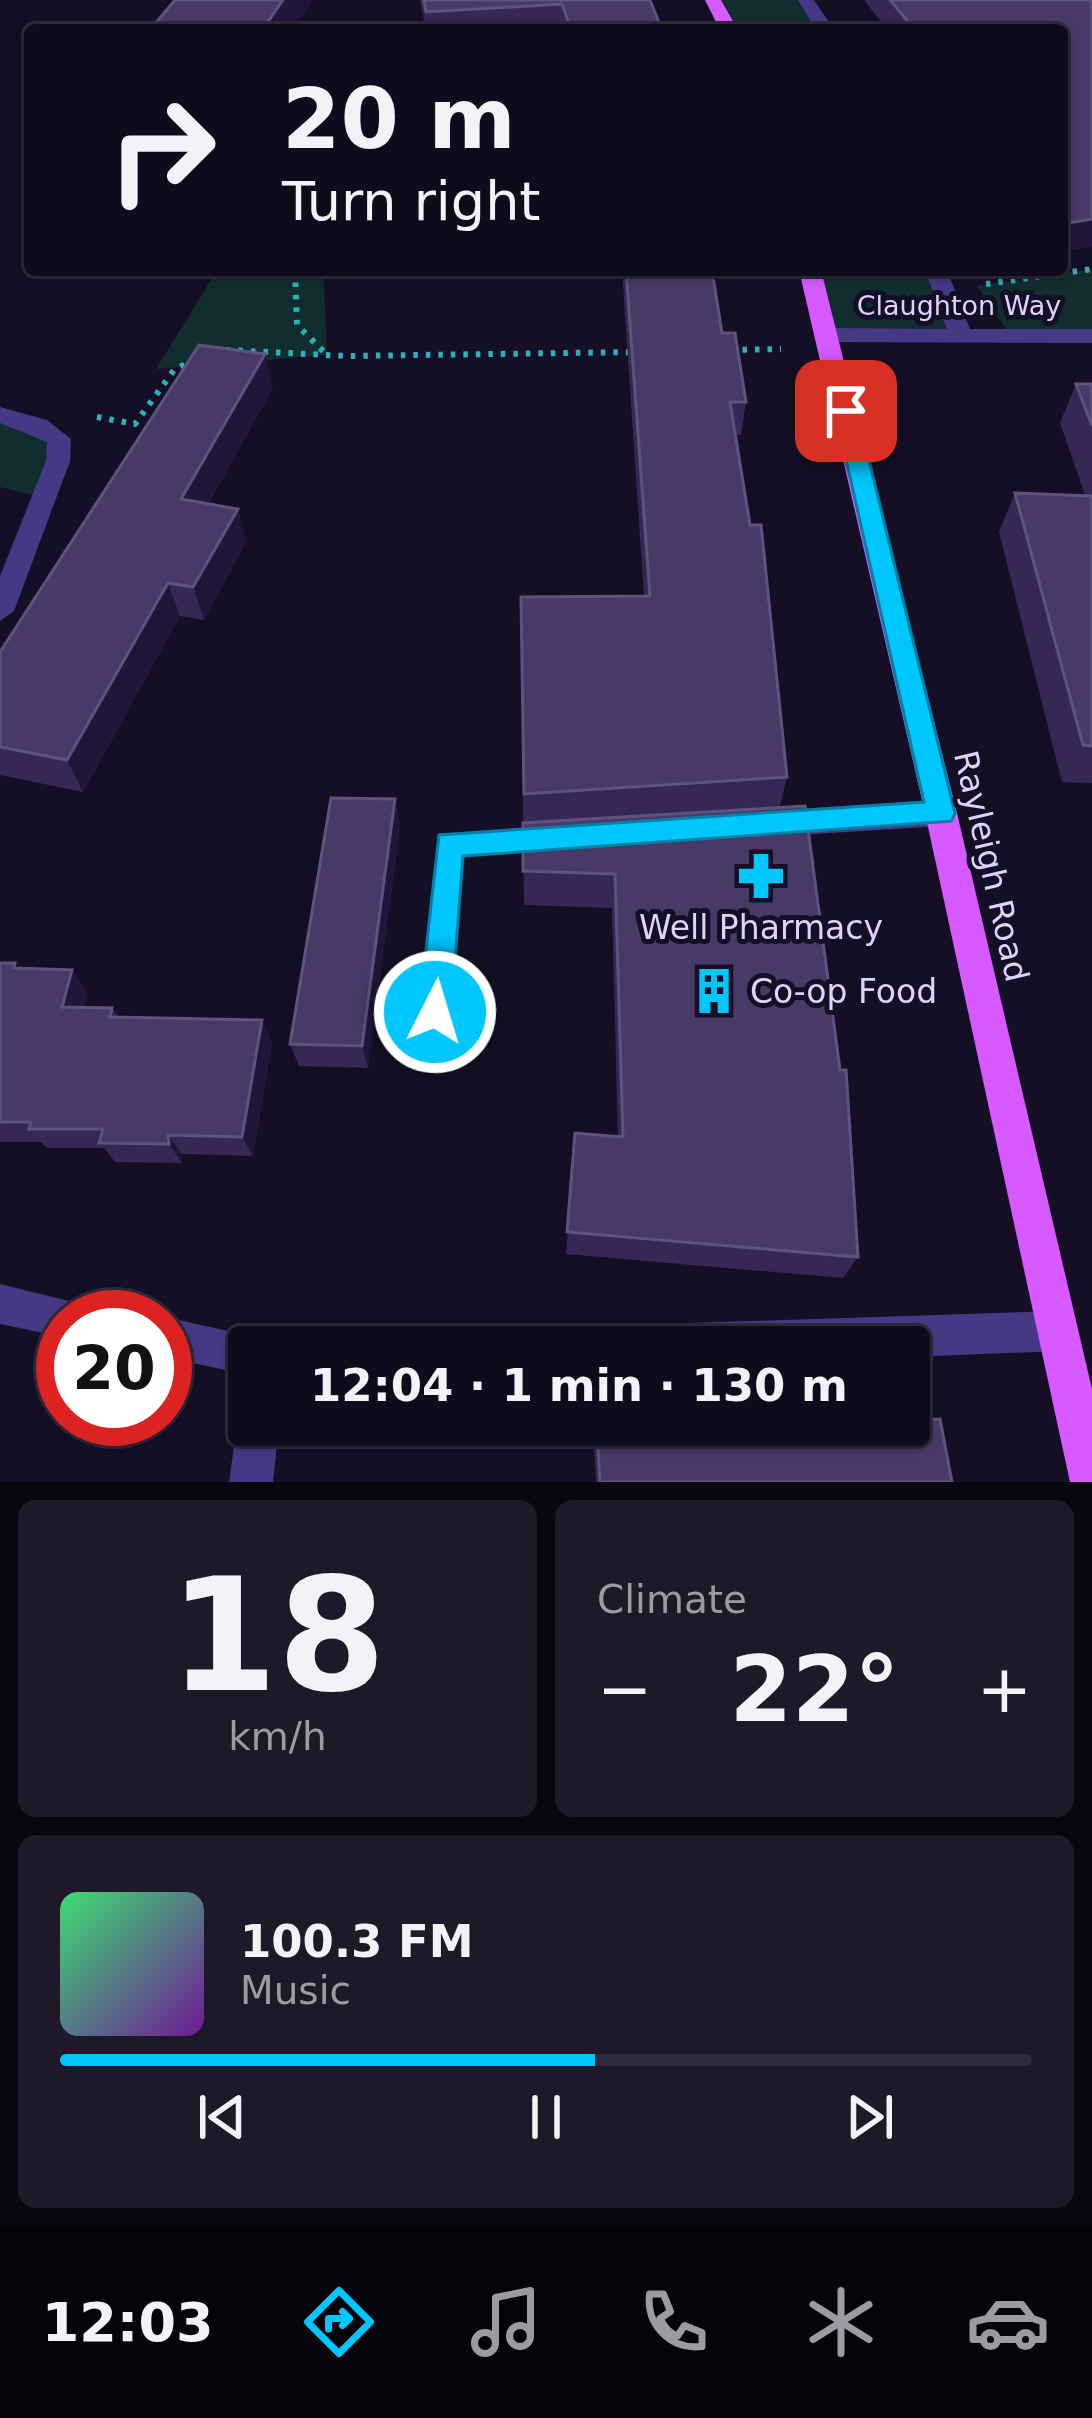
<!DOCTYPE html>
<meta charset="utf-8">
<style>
body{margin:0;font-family:"DejaVu Sans",sans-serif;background:#1e1929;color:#f1f3f6;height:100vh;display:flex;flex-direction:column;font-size:45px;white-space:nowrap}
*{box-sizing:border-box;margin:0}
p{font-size:39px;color:#9c9ba3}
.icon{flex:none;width:66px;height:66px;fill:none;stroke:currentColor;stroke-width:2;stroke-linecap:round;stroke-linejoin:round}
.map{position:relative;height:1482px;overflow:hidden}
.sheet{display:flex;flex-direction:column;gap:18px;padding:18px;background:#09060f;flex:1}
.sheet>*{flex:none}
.banner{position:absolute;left:24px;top:24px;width:1044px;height:252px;border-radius:12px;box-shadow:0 3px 9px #0004,0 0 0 3px #302b3b;background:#100b1c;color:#f1f3f6;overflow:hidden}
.speed{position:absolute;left:36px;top:1290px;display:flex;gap:24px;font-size:60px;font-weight:700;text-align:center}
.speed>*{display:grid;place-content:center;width:156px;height:156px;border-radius:50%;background:#100b1c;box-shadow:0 3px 9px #0004,0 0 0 3px #302b3b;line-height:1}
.speed .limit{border:18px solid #d22;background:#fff;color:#111}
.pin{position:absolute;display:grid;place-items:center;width:102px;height:102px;color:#fff;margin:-51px;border-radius:24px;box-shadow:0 6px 18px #0006}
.me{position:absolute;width:132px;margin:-66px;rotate:5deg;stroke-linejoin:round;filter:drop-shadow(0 0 9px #0008)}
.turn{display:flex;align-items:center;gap:42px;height:252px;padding:0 60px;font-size:54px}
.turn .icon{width:156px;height:156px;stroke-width:2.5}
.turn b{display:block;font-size:84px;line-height:102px}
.big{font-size:90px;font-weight:600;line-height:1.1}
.sheet .tile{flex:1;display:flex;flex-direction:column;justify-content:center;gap:18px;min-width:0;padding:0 42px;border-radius:18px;background:#1e1929}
.sheet .dial{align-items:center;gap:0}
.dial b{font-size:156px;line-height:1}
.song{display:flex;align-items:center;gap:36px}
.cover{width:144px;height:144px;border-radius:18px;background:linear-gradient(135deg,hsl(140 70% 55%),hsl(280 70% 35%))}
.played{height:12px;border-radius:6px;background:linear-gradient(90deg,#00c6fe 55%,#302b3b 55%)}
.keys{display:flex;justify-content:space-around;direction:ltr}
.heat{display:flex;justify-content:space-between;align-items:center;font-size:66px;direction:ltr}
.sheet .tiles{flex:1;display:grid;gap:18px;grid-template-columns:1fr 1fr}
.tile:last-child{grid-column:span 2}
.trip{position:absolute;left:228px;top:1326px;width:702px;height:120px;border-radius:12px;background:#100b1c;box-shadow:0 3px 9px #0004,0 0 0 3px #302b3b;font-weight:600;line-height:120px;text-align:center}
.menu{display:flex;height:192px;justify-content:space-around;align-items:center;background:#06040b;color:#9c9ba3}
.menu .icon{width:84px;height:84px}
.menu .on{color:#00c6fe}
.menu b{font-size:54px;color:#f1f3f6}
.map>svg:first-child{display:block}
.green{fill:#122d30}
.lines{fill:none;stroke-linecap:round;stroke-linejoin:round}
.path{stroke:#2eb0b9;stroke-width:6;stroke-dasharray:4.5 8;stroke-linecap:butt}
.minor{fill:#453985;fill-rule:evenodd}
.major{fill:#d65aff;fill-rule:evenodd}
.wall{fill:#362754}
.shaded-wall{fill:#21163a}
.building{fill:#483966;stroke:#5f527e;stroke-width:3}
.route{fill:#00c6fe;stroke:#0081a5;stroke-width:3}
.labels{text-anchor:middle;stroke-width:10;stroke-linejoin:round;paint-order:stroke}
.far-street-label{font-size:27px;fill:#ded3ff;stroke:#150f26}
.street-label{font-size:33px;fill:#ded3ff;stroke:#150f26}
.poi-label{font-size:33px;fill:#ded3ff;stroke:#150f26}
</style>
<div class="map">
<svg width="1092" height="1482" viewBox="0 0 1092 1482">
<rect width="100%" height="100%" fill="#150f26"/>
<g class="green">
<polygon points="713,0 806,0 825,30 728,30"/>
<polygon points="1092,269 1092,336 1010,335 977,286"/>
<polygon points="217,270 316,270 324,280 327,355 156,369"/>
<polygon points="810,270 936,270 961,335 826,335"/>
<polygon points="0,415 59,439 45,498 0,487"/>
</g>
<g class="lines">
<g class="path">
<polyline points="295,270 297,325 326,354"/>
<polyline points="986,284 1092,269"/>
<polyline points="226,350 348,356 637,352"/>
<polyline points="730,350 781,349"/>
<polyline points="97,417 135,424 174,370 195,359"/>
</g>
<g class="minor">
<polygon points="798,0 814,0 834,30 816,30"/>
<polygon points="925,270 947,270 970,329 1092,329 1092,343 826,342 815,335 826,328 947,329"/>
<polygon points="0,407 47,420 71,439 70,461 14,611 0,621 0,576 46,461 47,442 0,423"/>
<polygon points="941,800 952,804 957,813 952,822 941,826 767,837 756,833 751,824 756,815 767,811"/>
<polygon points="563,824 574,828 579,837 574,846 464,857 452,1012 447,1023 435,1028 423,1023 418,1012 438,834"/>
<polygon points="0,1284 77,1303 83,1317 63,1317 63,1337 0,1324"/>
<polygon points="1058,1311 1072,1317 1078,1331 1072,1345 1058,1351 909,1357 909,1347 578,1347 585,1333 599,1326"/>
<polygon points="164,1317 165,1317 264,1339 267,1347 249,1347 249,1375 165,1357"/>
<polygon points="249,1408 249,1425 279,1425 273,1482 229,1482 237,1425"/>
</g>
<g class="major">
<polygon points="705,0 721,0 738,30 720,30"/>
<polygon points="799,270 821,270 957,813 1092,1389 1092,1482 1070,1482 925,813"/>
</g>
</g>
<g class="wall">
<polygon points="420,0 650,0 662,30 426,30"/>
<polygon points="864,0 1092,0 1092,246 1062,251 1062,30 888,30"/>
<polygon points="622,270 712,270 722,333 746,402 741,435 735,435 787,777 780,806 641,816 858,1257 843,1278 566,1254 575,1133 618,1137 612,908 524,905 521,597 644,596"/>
<polygon points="1076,384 1092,384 1092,783 1062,782 999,532 1015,493 1085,495 1060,423"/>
<polygon points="273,388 208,504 238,509 246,542 204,620 180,616 83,792 0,775 0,652"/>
<polygon points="400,825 368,1068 299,1066 290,1044"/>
<polygon points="0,963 88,993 84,1007 112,1008 118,1017 272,1042 253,1156 182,1154 182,1163 115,1162 104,1148 47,1148 41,1142 0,1142"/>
<polygon points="597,1432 952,1482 596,1482 594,1446"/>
</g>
<g class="shaded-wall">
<polygon points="283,0 313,0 293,30 262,30"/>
<polygon points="1092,219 1092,246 1062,251 1062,224"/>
<polygon points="265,354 273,388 191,533 181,499"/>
<polygon points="238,509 246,542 204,620 193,587"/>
<polygon points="168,583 180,616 83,792 67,760"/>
<polygon points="395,799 400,825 368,1068 362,1046"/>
<polygon points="72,970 88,993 78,1029 62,1007"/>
<polygon points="262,1020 272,1042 253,1156 242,1137"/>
<polygon points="168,1135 182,1154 182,1163 169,1144"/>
</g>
<g class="building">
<polygon points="175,0 283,0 262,30 184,30 154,25"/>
<polygon points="424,0 650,0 662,30 571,30 562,4 426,12"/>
<polygon points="890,0 1092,0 1092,219 1062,224 1062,30 915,30"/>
<polygon points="626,270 712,270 722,333 735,333 746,402 730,402 750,525 761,525 787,777 524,794 521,597 650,596"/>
<polygon points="199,345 265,354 181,499 238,509 193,587 168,583 67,760 0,747 0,652"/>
<polygon points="1076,384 1092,384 1092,426"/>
<polygon points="1015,493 1092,496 1092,746 1083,745"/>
<polygon points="331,798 395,799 362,1046 290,1044"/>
<polygon points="805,806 840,1070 846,1070 858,1257 567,1232 575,1133 623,1137 615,874 523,871 523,823"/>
<polygon points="0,963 15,963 14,968 72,970 62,1007 112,1008 110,1017 262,1020 242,1137 168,1135 169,1144 99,1143 103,1129 29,1129 31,1122 0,1122"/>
<polygon points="940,1419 952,1482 600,1482 597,1432 792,1425 909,1425 909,1421"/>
</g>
<polygon class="route" points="846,404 857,411 955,813 951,821 463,856 451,1012 446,1022 435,1026 424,1022 419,1012 439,835 924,802 835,411"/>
<defs>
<symbol id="pharmacy-bare" viewBox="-9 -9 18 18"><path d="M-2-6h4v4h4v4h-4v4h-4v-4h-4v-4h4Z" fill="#00c6fe" stroke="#150f26" stroke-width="2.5" paint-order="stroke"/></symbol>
<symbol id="building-bare" viewBox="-9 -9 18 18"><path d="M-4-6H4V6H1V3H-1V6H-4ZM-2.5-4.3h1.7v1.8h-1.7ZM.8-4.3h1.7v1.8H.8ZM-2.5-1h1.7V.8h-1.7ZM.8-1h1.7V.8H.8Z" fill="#00c6fe" stroke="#150f26" stroke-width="2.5" paint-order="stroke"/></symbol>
</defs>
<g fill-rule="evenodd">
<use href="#pharmacy-bare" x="728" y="843" width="66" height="66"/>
<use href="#building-bare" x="681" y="958" width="66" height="66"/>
</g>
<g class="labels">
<g class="far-street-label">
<text x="959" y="315">Claughton Way</text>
</g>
<g class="street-label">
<text transform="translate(992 866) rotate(77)" y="12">Rayleigh Road</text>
</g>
<g class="poi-label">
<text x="761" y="939">Well Pharmacy</text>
<text x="750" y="1003" text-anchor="start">Co-op Food</text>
</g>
</g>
</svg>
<div class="speed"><div class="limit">20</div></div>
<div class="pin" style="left:846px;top:411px;background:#d93025"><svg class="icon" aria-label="arrive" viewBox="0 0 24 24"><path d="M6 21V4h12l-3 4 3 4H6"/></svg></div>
<svg class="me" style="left:435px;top:1012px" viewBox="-20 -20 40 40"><circle r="17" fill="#00c6fe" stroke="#fff" stroke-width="3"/><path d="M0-11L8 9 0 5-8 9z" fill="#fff"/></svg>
<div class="trip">12:04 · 1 min · 130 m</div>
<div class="banner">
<div class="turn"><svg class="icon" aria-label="right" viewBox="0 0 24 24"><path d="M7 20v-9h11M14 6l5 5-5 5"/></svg><div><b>20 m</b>Turn right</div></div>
</div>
</div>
<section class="sheet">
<div class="tiles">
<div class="tile dial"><b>18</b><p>km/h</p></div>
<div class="tile"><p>Climate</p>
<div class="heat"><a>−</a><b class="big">22°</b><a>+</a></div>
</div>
<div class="tile">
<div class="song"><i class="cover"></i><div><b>100.3 FM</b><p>Music</p></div></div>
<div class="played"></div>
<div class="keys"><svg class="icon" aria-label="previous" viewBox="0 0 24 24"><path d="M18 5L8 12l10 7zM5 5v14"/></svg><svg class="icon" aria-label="pause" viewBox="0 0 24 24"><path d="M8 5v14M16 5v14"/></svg><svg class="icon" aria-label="next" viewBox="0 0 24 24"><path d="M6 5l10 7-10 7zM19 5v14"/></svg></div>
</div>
</div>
</section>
<nav class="menu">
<b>12:03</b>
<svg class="icon on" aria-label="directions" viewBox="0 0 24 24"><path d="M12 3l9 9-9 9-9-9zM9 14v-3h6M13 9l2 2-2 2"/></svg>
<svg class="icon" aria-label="music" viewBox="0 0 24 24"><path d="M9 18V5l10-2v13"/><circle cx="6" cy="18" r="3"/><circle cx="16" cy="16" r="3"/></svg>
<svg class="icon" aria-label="phone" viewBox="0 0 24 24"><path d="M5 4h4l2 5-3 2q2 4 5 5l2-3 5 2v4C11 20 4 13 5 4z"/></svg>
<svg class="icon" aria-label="climate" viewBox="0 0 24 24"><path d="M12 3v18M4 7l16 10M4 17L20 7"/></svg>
<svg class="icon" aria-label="car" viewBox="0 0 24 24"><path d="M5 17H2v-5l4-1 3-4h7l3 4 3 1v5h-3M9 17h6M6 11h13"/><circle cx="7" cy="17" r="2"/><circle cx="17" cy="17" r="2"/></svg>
</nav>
